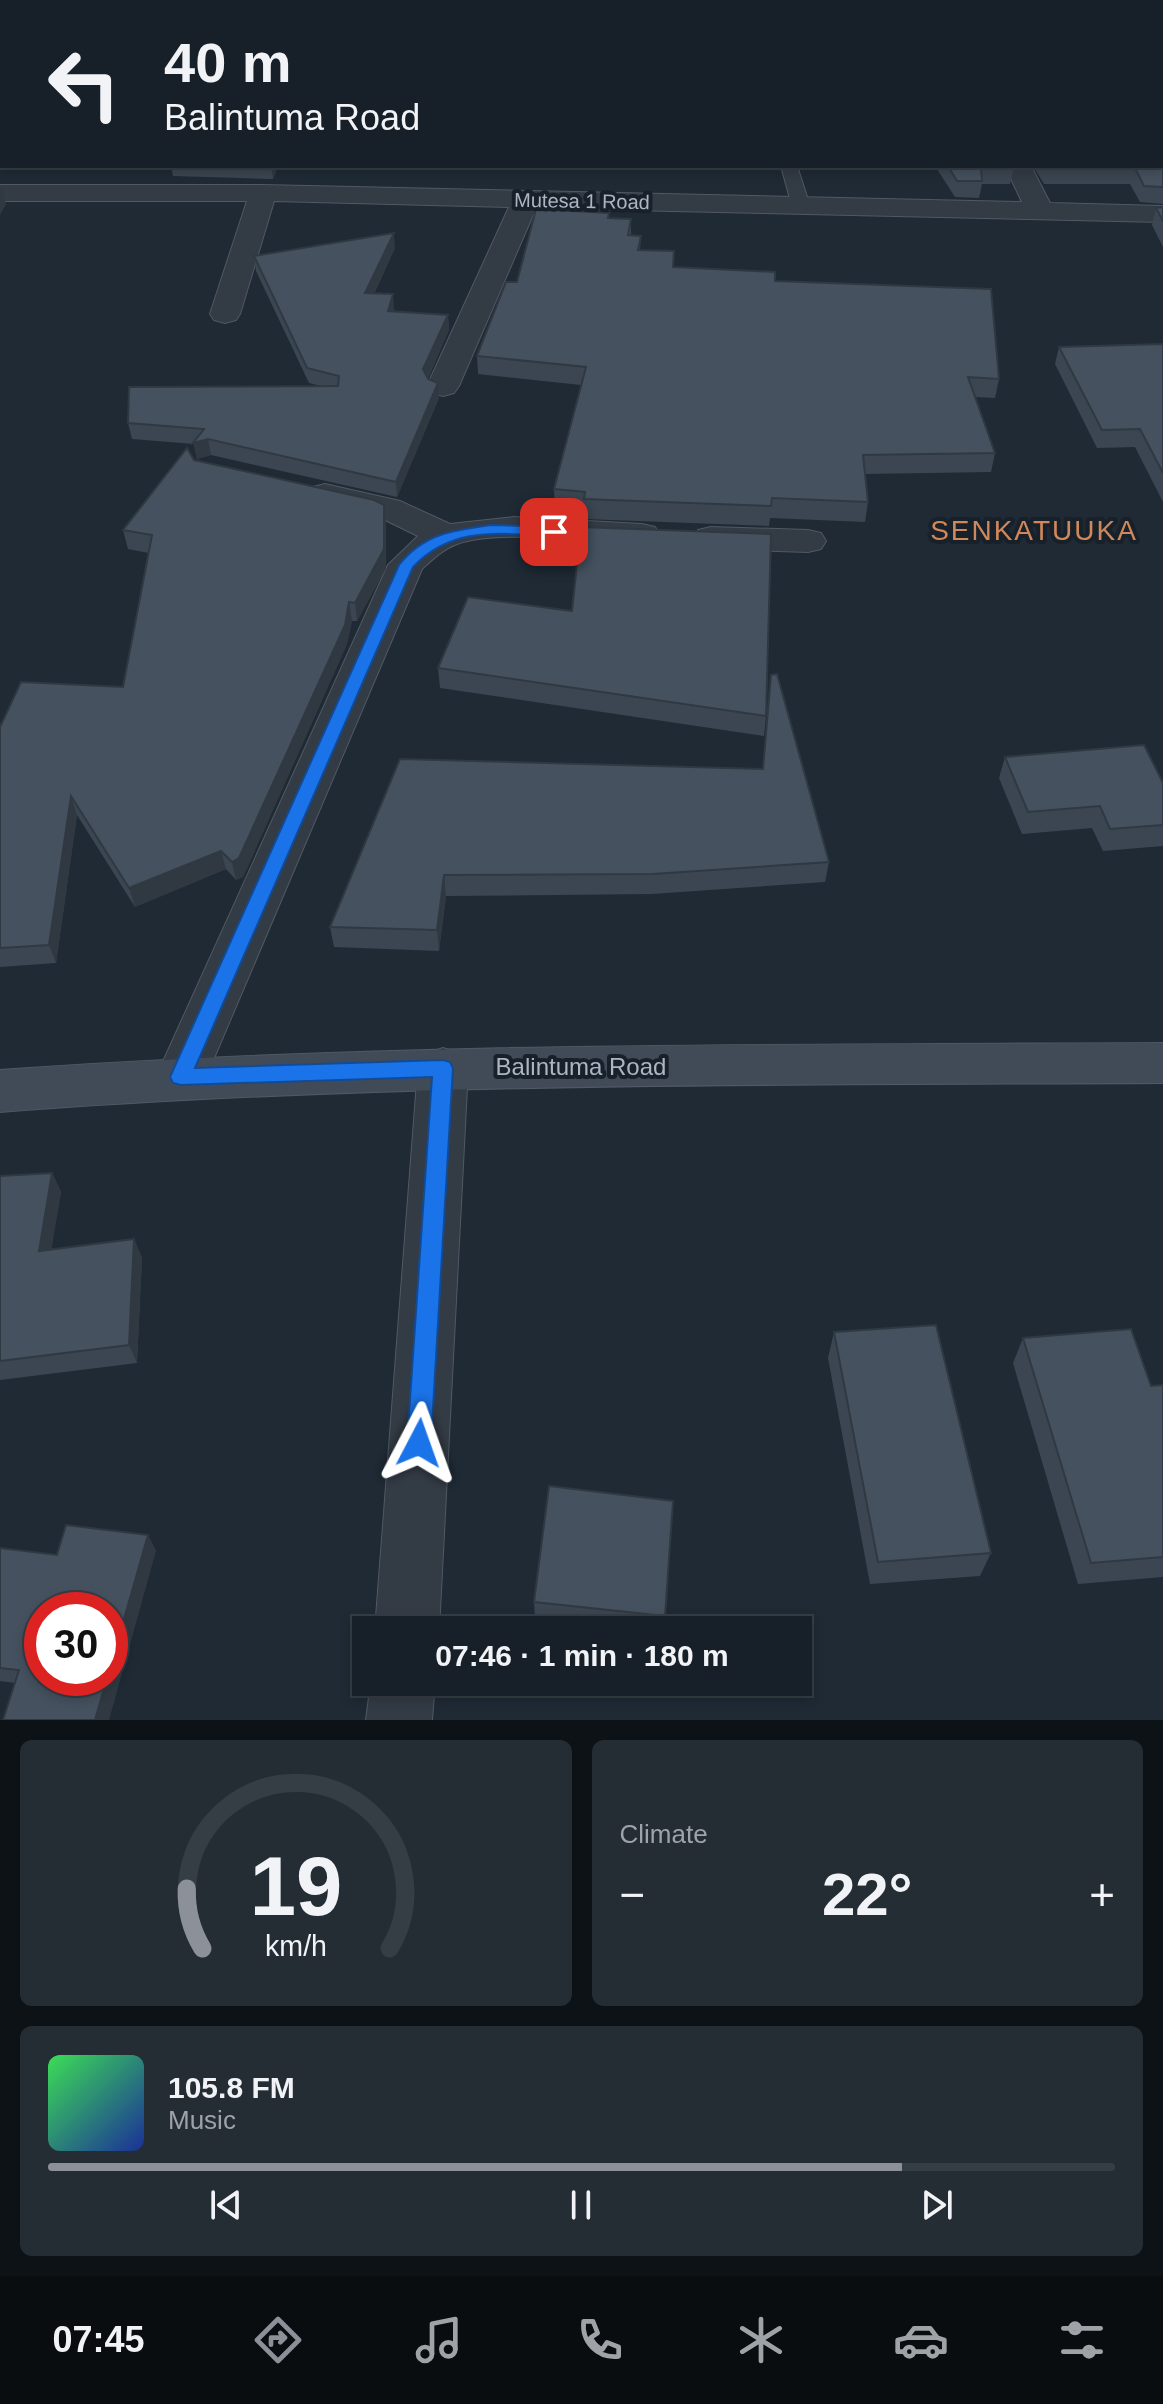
<!DOCTYPE html>
<meta charset="utf-8">
<style>
body{margin:0;font-family:Helvetica,sans-serif;background:#242d34;color:#f1f3f6;height:100vh;display:flex;flex-direction:column;font-size:30px;white-space:nowrap}
*{box-sizing:border-box;margin:0}
p{font-size:26px;color:#9ea3a8}
.icon{flex:none;width:44px;height:44px;fill:none;stroke:currentColor;stroke-width:2;stroke-linecap:round;stroke-linejoin:round}
.map{position:relative;height:1720px;overflow:hidden}
.sheet{display:flex;flex-direction:column;gap:20px;padding:20px;background:#0d1216;flex:1}
.sheet>*{flex:none}
.top-card{position:absolute;left:0px;top:0px;width:1164px;height:168px;box-shadow:0 4px 12px #0003,0 0 0 2px #363e45;background:#172028;color:#f1f3f6;overflow:hidden}
.speed{position:absolute;left:24px;top:1592px;display:flex;gap:16px;font-size:40px;font-weight:700;text-align:center}
.speed>*{display:grid;place-content:center;width:104px;height:104px;border-radius:50%;background:#172028;box-shadow:0 4px 12px #0003,0 0 0 2px #363e45;line-height:1}
.speed .limit{border:12px solid #d22;background:#fff;color:#111}
.pin{position:absolute;display:grid;place-items:center;width:68px;height:68px;color:#fff;margin:-34px;border-radius:16px;box-shadow:0 4px 12px #0006}
.me{position:absolute;width:88px;margin:-44px;rotate:4deg;stroke-linejoin:round;filter:drop-shadow(0 0 6px #0008)}
.turn{display:flex;align-items:center;gap:28px;height:168px;padding:0 32px;font-size:36px}
.turn .icon{width:104px;height:104px;stroke-width:2.5}
.turn b{display:block;font-size:56px;line-height:68px}
.big{font-size:60px;font-weight:700;line-height:1.1}
.sheet .tile{flex:1;display:flex;flex-direction:column;justify-content:center;gap:12px;min-width:0;padding:0 28px;border-radius:12px;background:#242d34}
.sheet .dial{align-items:center;gap:0}
.dial svg{height:208px;overflow:visible;fill:none;stroke:#363e45;stroke-width:7;stroke-linecap:round;text-anchor:middle}
.dial text{fill:#f1f3f6;stroke:none}
.song{display:flex;align-items:center;gap:24px}
.cover{width:96px;height:96px;border-radius:12px;background:linear-gradient(135deg,hsl(130 70% 55%),hsl(230 70% 35%))}
.played{height:8px;border-radius:4px;background:linear-gradient(90deg,#8c9099 80%,#363e45 80%)}
.keys{display:flex;justify-content:space-around;direction:ltr}
.heat{display:flex;justify-content:space-between;align-items:center;font-size:44px;direction:ltr}
.sheet .tiles{flex:1;display:grid;gap:20px;grid-template-columns:1fr 1fr}
.tile:last-child{grid-column:span 2}
.trip{position:absolute;left:352px;top:1616px;width:460px;height:80px;border-radius:0px;background:#172028;box-shadow:0 4px 12px #0003,0 0 0 2px #363e45;font-weight:700;line-height:80px;text-align:center}
.dock{display:flex;height:128px;justify-content:space-around;align-items:center;background:#090d10;color:#9ea3a8}
.dock .icon{width:56px;height:56px}
.dock .on{color:#8c9099}
.dock b{font-size:36px;color:#f1f3f6}
.map>svg:first-child{display:block}
.lines{fill:none;stroke-linecap:round;stroke-linejoin:round}
.service-casing{stroke:#505964;stroke-width:2}
.minor-casing{stroke:#505964;stroke-width:2}
.secondary-casing{stroke:#505964;stroke-width:2}
.service{fill:#333b45;fill-rule:evenodd}
.minor{fill:#333b45;fill-rule:evenodd}
.secondary{fill:#414b58;fill-rule:evenodd}
.wall{fill:#3b4652}
.shaded-wall{fill:#303942}
.building{fill:#45515f;stroke:#303942;stroke-width:2}
.route{fill:#1a73e8;stroke:#114b97;stroke-width:2}
.labels{text-anchor:middle;stroke-width:8;stroke-linejoin:round;paint-order:stroke}
.far-street-label{font-size:20px;fill:#acb6c3;stroke:#18202a}
.street-label{font-size:24px;fill:#acb6c3;stroke:#18202a}
.quarter-label{font-size:28px;letter-spacing:2px;fill:#cf885b;stroke:#18202a}
</style>
<div class="map">
<svg width="1163" height="1720" viewBox="0 0 1163 1720">
<rect width="100%" height="100%" fill="#1f2a35"/>
<g class="lines">
<defs>
<polygon id="service" points="781,166 797,166 810,206 807,210 795,210 792,206"/>
<g id="minor">
<polygon points="1005,166 1031,166 1050,203 1163,206 1163,222 536,208 459,386 454,393 443,396 432,393 427,386 509,207 274,201 240,314 236,320 225,323 214,320 210,314 247,201 0,201 0,185 263,185 1022,202"/>
<path d="M325 484 400 501 450 524 514 517 642 524 655 527 660 535 655 543 642 546C592 543 503 528 457 544 443 549 433 559 422 569L206 1077 198 1091 181 1097 164 1091 156 1077 388 565 418 536 377 516 313 501 308 494 313 487Z"/>
<polygon points="711,527 808,530 821,533 826,541 821,549 808,552 711,549 698,546 693,538 698,530"/>
<polygon points="443,1048 460,1054 468,1068 439,1630 375,1630 418,1068 426,1054"/>
<polygon points="371,1682 435,1682 432,1720 366,1720"/>
</g>
<path id="secondary" d="M1163 1043V1083C775 1085 387 1082 0 1112V1070C387 1042 775 1045 1163 1043Z"/>
</defs>
<use href="#service" class="service-casing"/>
<use href="#minor" class="minor-casing"/>
<use href="#secondary" class="secondary-casing"/>
<use href="#service" class="service"/>
<use href="#minor" class="minor"/>
<use href="#secondary" class="secondary"/>
</g>
<g class="wall">
<polygon points="1163,0 1163,204 1140,202 1130,184 1044,184 1033,166 1162,166"/>
<polygon points="0,77 2,77 2,166 8,166 7,170 0,169"/>
<polygon points="171,166 278,166 273,179 173,176"/>
<polygon points="935,166 1013,166 1014,168 1010,184 982,184 979,198 955,197"/>
<polygon points="1163,207 1163,247 1152,225 1156,208"/>
<polygon points="609,213 609,218 631,219 631,235 641,236 640,250 674,251 674,267 775,281 999,379 995,398 975,397 995,453 991,472 865,474 868,502 865,522 770,518 769,526 584,519 584,511 555,508 554,489 581,385 478,374 477,356 517,282"/>
<polygon points="395,248 374,294 394,309 394,311 448,315 449,330 428,378 428,379 438,383 439,398 397,497 211,455 197,459 194,444 132,439 128,423 321,386 309,383 256,271 254,256"/>
<polygon points="1163,344 1163,502 1135,447 1097,448 1055,364 1059,347"/>
<polygon points="194,460 386,524 386,568 357,621 352,621 347,644 243,877 236,880 226,869 135,907 77,815 56,963 0,967 0,727 123,687 149,553 128,549 123,530"/>
<polygon points="438,668 766,716 764,736 440,688"/>
<polygon points="1005,757 1163,783 1163,846 1103,851 1092,828 1022,834 999,778"/>
<polygon points="400,759 829,862 825,882 652,894 446,896 439,951 334,947 330,927"/>
<polygon points="52,1173 61,1192 51,1249 134,1239 142,1258 137,1363 0,1380 0,1176"/>
<polygon points="834,1332 991,1553 980,1576 870,1584 828,1358"/>
<polygon points="1023,1338 1151,1386 1163,1385 1163,1577 1078,1584 1013,1363"/>
<polygon points="673,1501 663,1630 647,1630 535,1618 534,1602"/>
<polygon points="148,1535 156,1551 15,1683 0,1681 0,1548 57,1555"/>
</g>
<g class="shaded-wall">
<polygon points="0,15 2,15 2,29 0,30"/>
<polygon points="271,166 278,166 273,179"/>
<polygon points="2,188 6,204 0,215 0,191"/>
<polygon points="394,233 395,248 367,308 365,293"/>
<polygon points="393,294 394,309 389,326 388,311"/>
<polygon points="448,315 449,330 424,385 423,369"/>
<polygon points="438,383 439,398 397,497 396,482"/>
<polygon points="208,439 211,455 197,459 193,443"/>
<polygon points="384,505 386,524 386,568 357,621 355,603"/>
<polygon points="349,602 352,621 347,644 243,877 236,880 232,862"/>
<polygon points="71,796 77,815 56,963 49,945"/>
<polygon points="221,851 226,869 135,907 129,888"/>
<polygon points="444,875 446,896 439,951 437,930"/>
<polygon points="52,1173 61,1192 48,1270 39,1251"/>
<polygon points="134,1239 142,1258 137,1363 129,1345"/>
<polygon points="148,1535 156,1551 109,1720 95,1720 107,1678 110,1678 110,1668"/>
</g>
<g class="building">
<polygon points="0,0 45,0 45,2 2,2 2,15 0,15"/>
<polygon points="173,0 337,0 336,2 173,2"/>
<polygon points="421,0 1163,0 1163,187 1144,186 1135,168 1047,168 1046,166 1162,166 1162,2 420,2"/>
<rect x="0" y="77" width="2" height="73"/>
<polygon points="948,166 1013,166 1014,168 981,168 982,181 957,181"/>
<polygon points="1163,207 1163,221 1156,208"/>
<polygon points="536,209 609,213 608,218 631,219 628,235 641,236 638,250 674,251 673,267 775,272 775,281 991,289 999,379 968,377 995,453 863,455 868,502 772,498 771,506 584,499 585,492 554,489 586,367 477,356 506,282 517,282"/>
<polygon points="394,233 365,293 393,294 388,311 448,315 423,369 428,379 438,383 396,482 208,439 193,443 204,429 128,423 129,387 338,386 339,376 307,368 254,256"/>
<polygon points="1163,344 1163,473 1140,429 1102,430 1059,347"/>
<polygon points="187,448 194,460 374,500 384,505 384,549 355,603 349,602 345,625 239,858 232,862 221,851 129,888 71,796 49,945 0,948 0,727 21,682 123,687 152,535 123,530"/>
<polygon points="581,527 771,534 766,716 438,668 468,597 572,611"/>
<polygon points="777,674 829,862 653,874 444,875 437,930 330,927 400,759 763,769 771,675"/>
<polygon points="1144,745 1163,783 1163,825 1110,829 1100,806 1028,812 1005,757"/>
<polygon points="52,1173 39,1251 134,1239 129,1345 0,1361 0,1176"/>
<polygon points="936,1325 991,1553 878,1562 834,1332"/>
<polygon points="1131,1329 1151,1386 1163,1385 1163,1557 1091,1563 1023,1338"/>
<polygon points="549,1486 673,1501 665,1616 534,1602"/>
<polygon points="66,1525 148,1535 110,1668 110,1610 42,1610 42,1678 107,1678 95,1720 3,1720 19,1670 0,1668 0,1548 57,1555"/>
</g>
<path class="route" d="M491 525 554 527 562 532 554 536C501 534 453 525 413 567L195 1068 443 1060 450 1062 453 1068 431 1443 427 1451 419 1454 410 1451 407 1443 432 1077 181 1085 173 1083 170 1077 399 565C423 534 453 530 491 525Z"/>
<g class="labels">
<g class="far-street-label">
<text transform="translate(582 201) rotate(1)" y="7">Mutesa 1 Road</text>
</g>
<g class="street-label">
<text x="581" y="1075">Balintuma Road</text>
</g>
<g class="quarter-label">
<text x="1034" y="540">SENKATUUKA</text>
</g>
</g>
</svg>
<div class="speed"><div class="limit">30</div></div>
<div class="pin" style="left:554px;top:532px;background:#d93025"><svg class="icon" aria-label="arrive" viewBox="0 0 24 24"><path d="M6 21V4h12l-3 4 3 4H6"/></svg></div>
<svg class="me" style="left:419px;top:1443px" viewBox="-20 -20 40 40"><path d="M0-17L14 15 0 8-14 15z" fill="#1a73e8" stroke="#fff" stroke-width="4"/></svg>
<div class="trip">07:46 · 1 min · 180 m</div>
<div class="top-card">
<div class="turn"><svg class="icon" aria-label="left" viewBox="0 0 24 24"><path d="M17 20v-9H6M10 6l-5 5 5 5"/></svg><div><b>40 m</b>Balintuma Road</div></div>
</div>
</div>
<section class="sheet">
<div class="tiles">
<div class="tile dial"><svg viewBox="0 0 100 80">
<path d="M14 69A42 42 0 1 1 86 69"/>
<path d="M14 69A42 42 0 0 1 8 46" stroke="#8c9099"/>
<text x="50" y="56" font-size="32" font-weight="700">19</text>
<text x="50" y="72" font-size="11">km/h</text>
</svg></div>
<div class="tile"><p>Climate</p>
<div class="heat"><a>−</a><b class="big">22°</b><a>+</a></div>
</div>
<div class="tile">
<div class="song"><i class="cover"></i><div><b>105.8 FM</b><p>Music</p></div></div>
<div class="played"></div>
<div class="keys"><svg class="icon" aria-label="previous" viewBox="0 0 24 24"><path d="M18 5L8 12l10 7zM5 5v14"/></svg><svg class="icon" aria-label="pause" viewBox="0 0 24 24"><path d="M8 5v14M16 5v14"/></svg><svg class="icon" aria-label="next" viewBox="0 0 24 24"><path d="M6 5l10 7-10 7zM19 5v14"/></svg></div>
</div>
</div>
</section>
<nav class="dock">
<b>07:45</b>
<svg class="icon on" aria-label="directions" viewBox="0 0 24 24"><path d="M12 3l9 9-9 9-9-9zM9 14v-3h6M13 9l2 2-2 2"/></svg>
<svg class="icon" aria-label="music" viewBox="0 0 24 24"><path d="M9 18V5l10-2v13"/><circle cx="6" cy="18" r="3"/><circle cx="16" cy="16" r="3"/></svg>
<svg class="icon" aria-label="phone" viewBox="0 0 24 24"><path d="M5 4h4l2 5-3 2q2 4 5 5l2-3 5 2v4C11 20 4 13 5 4z"/></svg>
<svg class="icon" aria-label="climate" viewBox="0 0 24 24"><path d="M12 3v18M4 7l16 10M4 17L20 7"/></svg>
<svg class="icon" aria-label="car" viewBox="0 0 24 24"><path d="M5 17H2v-5l4-1 3-4h7l3 4 3 1v5h-3M9 17h6M6 11h13"/><circle cx="7" cy="17" r="2"/><circle cx="17" cy="17" r="2"/></svg>
<svg class="icon" aria-label="filters" viewBox="0 0 24 24"><path d="M4 7h16M4 17h16"/><circle cx="9" cy="7" r="2"/><circle cx="15" cy="17" r="2"/></svg>
</nav>
